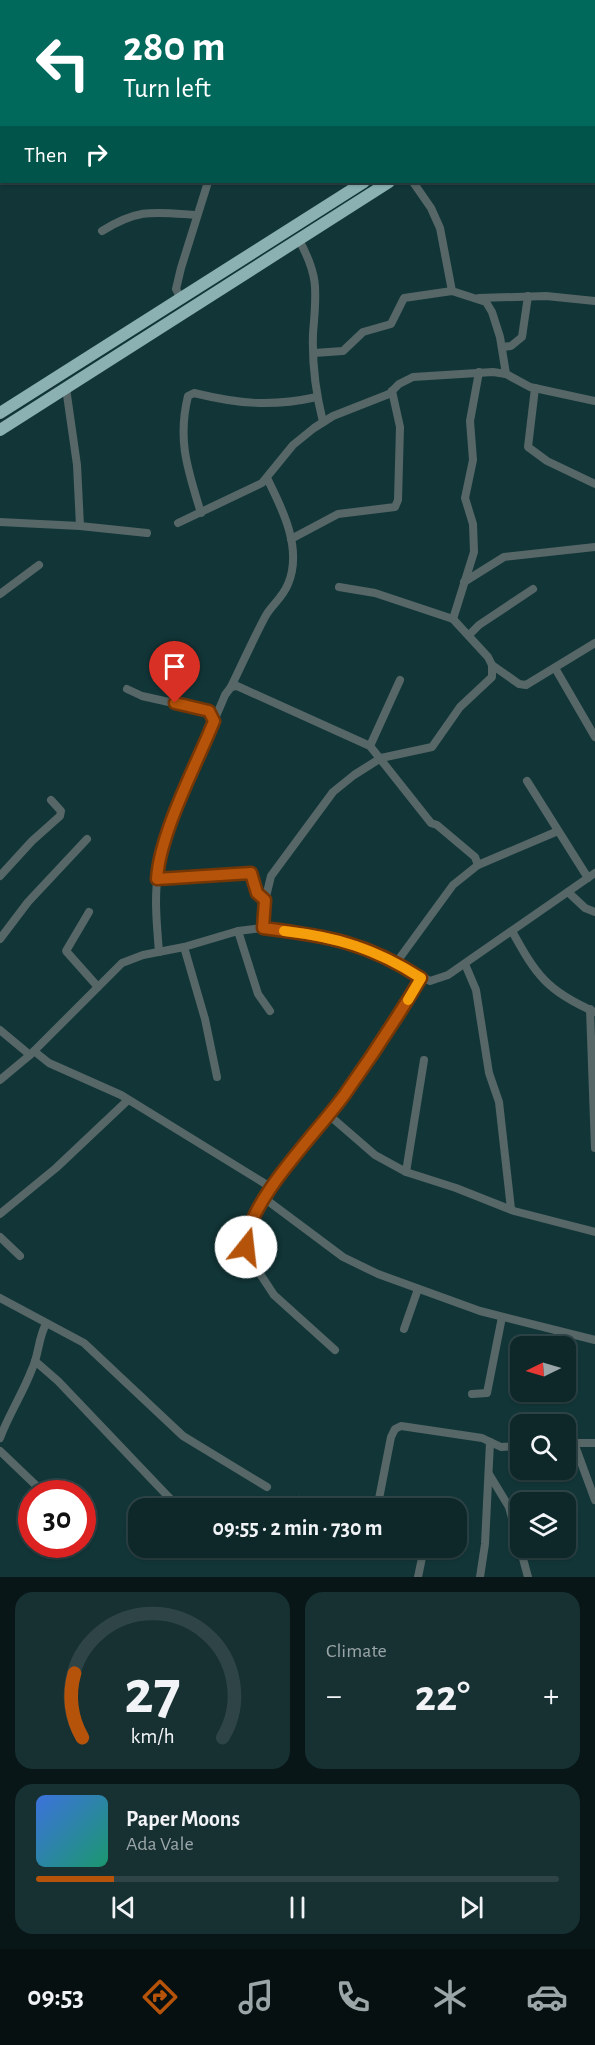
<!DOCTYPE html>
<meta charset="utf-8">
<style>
body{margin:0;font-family:"Alegreya Sans",sans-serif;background:#173032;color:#f1f3f6;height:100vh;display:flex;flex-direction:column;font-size:22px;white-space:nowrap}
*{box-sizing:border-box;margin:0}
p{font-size:20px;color:#9ba6a8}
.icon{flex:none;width:33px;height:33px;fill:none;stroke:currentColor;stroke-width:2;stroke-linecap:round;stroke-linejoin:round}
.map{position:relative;height:1577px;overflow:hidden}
.panel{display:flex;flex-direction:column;gap:15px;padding:15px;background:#081617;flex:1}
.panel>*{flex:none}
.guide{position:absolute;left:0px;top:0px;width:596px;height:183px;box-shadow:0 2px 4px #0004,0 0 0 2px #2e4447;background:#00695c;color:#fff;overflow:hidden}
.needle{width:39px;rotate:265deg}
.fabs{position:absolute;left:510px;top:1336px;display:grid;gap:12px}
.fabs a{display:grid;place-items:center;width:66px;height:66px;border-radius:12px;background:#0e282a;box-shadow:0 2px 4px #0004,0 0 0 2px #2e4447;font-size:30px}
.speed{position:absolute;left:18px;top:1480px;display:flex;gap:12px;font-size:30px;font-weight:700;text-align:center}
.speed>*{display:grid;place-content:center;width:78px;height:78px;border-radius:50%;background:#0e282a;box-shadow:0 2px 4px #0004,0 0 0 2px #2e4447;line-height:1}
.speed .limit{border:9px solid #d22;background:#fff;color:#111}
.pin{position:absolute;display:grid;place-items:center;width:51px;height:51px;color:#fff;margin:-62px -26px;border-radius:50% 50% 50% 0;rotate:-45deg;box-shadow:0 0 6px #0007}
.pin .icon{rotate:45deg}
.me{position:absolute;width:66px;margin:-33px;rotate:16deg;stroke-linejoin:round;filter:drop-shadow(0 0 4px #0008)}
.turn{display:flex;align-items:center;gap:21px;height:126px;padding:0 24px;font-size:27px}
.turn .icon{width:78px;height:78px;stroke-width:2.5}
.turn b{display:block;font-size:42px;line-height:51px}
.then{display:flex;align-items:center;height:57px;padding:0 24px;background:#0003;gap:12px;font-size:22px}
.big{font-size:45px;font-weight:600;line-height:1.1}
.panel .tile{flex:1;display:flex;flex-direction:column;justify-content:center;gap:9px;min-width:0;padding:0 21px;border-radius:18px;background:#173032}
.panel .dial{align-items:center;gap:0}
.dial svg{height:156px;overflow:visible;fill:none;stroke:#2e4447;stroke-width:7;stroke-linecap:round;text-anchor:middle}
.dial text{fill:#f1f3f6;stroke:none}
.song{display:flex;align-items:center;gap:18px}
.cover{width:72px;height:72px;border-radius:9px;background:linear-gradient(135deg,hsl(220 70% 55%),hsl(160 70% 35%))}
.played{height:6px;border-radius:3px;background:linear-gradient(90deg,#b45309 15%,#2e4447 15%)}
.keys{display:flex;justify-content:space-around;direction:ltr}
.heat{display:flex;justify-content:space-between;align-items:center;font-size:33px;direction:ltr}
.panel .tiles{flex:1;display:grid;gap:15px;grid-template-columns:1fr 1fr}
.tile:last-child{grid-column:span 2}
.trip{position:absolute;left:128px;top:1498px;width:339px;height:60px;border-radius:18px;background:#0e282a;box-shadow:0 2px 4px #0004,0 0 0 2px #2e4447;font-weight:600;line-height:60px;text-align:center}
.tabs{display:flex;height:96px;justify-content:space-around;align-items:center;background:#061011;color:#9ba6a8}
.tabs .icon{width:42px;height:42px}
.tabs .current{color:#b45309}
.tabs b{font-size:27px;color:#f1f3f6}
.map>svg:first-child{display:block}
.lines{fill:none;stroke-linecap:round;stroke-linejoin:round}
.minor{stroke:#576767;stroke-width:8}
.highway{stroke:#8bb1b3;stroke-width:12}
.route-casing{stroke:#753606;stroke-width:15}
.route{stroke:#b45309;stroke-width:10}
.slow{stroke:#f59e0b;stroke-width:10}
</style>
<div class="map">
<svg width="595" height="1577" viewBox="0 0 595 1577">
<rect width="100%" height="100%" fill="#123638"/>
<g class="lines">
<g class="minor">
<polyline points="86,0 88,2"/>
<polyline points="569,0 572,2"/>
<polyline points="168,2 168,0"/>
<polyline points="257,2 257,0"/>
<polyline points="456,2 457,0"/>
<polyline points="0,56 2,56"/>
<polyline points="413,182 431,208 440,228 452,291"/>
<path d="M102 231C139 208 154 212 196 215"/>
<path d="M299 240C320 278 316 293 313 334 312 363 316 394 323 422"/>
<polyline points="479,298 546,296 595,301"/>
<polyline points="181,299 176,289 181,268 208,182"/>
<polyline points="502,347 511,346 522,337 528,296"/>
<polyline points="314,353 343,351 363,332 391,324 404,298 452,291 486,302 492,312 500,337 506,374"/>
<polyline points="66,388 77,465 80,526"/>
<polyline points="535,388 528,447 547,461 595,484"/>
<path d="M201 513C188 470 177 441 188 396L194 393C239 404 271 407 317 397"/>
<polyline points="0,522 80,526 147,533"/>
<polyline points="178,523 262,483 293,445 314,428 333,416 389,394 399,384 413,377 493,372 506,374 530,387 595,401"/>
<polyline points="291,539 338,514 395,507 398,500 400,427 392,391"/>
<polyline points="464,582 504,557 595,547"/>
<polyline points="0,594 39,565"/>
<polyline points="453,619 474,552 473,524 465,498 473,460 470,421 479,372"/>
<polyline points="469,635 479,625 533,589"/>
<polyline points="492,665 519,684 526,685 595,643"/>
<polyline points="555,668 595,737"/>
<path d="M231 687C242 664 253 640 265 617 271 605 282 599 288 584 303 549 282 508 267 478"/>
<polyline points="127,689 142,696 209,711 214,721"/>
<polyline points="370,746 400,680"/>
<polyline points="527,781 588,878"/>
<polyline points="0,876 32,841 60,816 61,811 51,800"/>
<polyline points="157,879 251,873 257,893 265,900"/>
<polyline points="568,892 585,908 595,912"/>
<polyline points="89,912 66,951 98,987"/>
<polyline points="263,928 263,909 271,876 333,792 354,775 381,758 432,747 460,707 492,677 492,665 488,657 453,619 375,593 339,587"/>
<polyline points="238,931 258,994 270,1011"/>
<path d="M512 931C536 975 547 991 595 1012"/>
<polyline points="0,939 28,902 87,839"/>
<polyline points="184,947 205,1019 217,1077"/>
<path d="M159 952C157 926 154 899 158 873 165 819 204 747 225 695L231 687 237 686 370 746 431 823 437 825 475 857 478 865"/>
<polyline points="396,963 453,885 478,865 558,831"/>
<polyline points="465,964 476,990 489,1073 499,1102 511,1209"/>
<polyline points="590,1009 595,1148"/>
<polyline points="0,1030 30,1055"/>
<polyline points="34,1051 49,1063 121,1095 272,1188"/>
<polyline points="0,1080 30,1055 122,963 143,955 184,947 238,931 263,928 336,939 381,954 430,981 448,975 595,873"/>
<polyline points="330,1116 375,1155 406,1172 456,1188 514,1211 595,1232"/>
<polyline points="406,1172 424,1060"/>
<polyline points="264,1198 343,1257 378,1274 480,1311 595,1340"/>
<polyline points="0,1214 56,1168 128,1100"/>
<polyline points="0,1237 20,1256"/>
<polyline points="0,1298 84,1343 183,1436 267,1487"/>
<polyline points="404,1329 418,1289"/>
<polyline points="335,1350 274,1295 249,1257 246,1238 263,1201 345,1094 421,978"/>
<polyline points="35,1361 58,1381 180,1509"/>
<polyline points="472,1394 487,1393 502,1317"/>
<path d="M0 1438C9 1414 23 1393 32 1369 39 1355 38 1338 46 1324"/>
<polyline points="566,1443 595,1443"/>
<polyline points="574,1443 595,1500"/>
<polyline points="0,1451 45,1494"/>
<polyline points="489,1474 509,1507 528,1577"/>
<polyline points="299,1500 313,1509"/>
<polyline points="377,1509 391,1437 395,1429 401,1426 482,1438 501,1447 520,1446"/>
<polyline points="213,1548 218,1553"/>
<polyline points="50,1549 52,1545"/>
<polyline points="418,1577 424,1548"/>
<polyline points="480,1577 485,1544 490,1442"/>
</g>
<g class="highway">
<polyline points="594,44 595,44"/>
<polyline points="594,60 595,60"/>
<polyline points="0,413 364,182"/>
<polyline points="0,430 389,182"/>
</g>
</g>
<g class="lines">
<defs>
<path id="route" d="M175 703 209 711 214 721C196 766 160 832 157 879L251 873 257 893 265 900 263 928C327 936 366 942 421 978 397 1018 372 1056 345 1094 319 1131 245 1203 246 1247"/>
</defs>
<use href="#route" class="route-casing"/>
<use href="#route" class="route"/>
<path class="slow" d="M284 931C337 937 376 949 421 978L408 1000"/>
</g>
</svg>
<div class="fabs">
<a><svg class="needle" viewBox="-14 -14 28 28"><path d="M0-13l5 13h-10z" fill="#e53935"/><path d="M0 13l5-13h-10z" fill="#9ba6a8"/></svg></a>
<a><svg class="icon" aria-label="search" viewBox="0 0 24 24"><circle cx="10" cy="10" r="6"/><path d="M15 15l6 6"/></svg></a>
<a><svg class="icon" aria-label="layers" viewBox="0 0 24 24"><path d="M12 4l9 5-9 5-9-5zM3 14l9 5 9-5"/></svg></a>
</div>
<div class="speed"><div class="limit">30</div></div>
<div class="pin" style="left:175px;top:703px;background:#d93025"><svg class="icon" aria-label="arrive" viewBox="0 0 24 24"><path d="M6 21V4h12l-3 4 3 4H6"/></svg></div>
<svg class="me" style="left:246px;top:1247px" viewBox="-20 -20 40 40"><circle r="19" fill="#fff"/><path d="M0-13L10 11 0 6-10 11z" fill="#b45309"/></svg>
<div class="trip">09:55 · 2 min · 730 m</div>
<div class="guide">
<div class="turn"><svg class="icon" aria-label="left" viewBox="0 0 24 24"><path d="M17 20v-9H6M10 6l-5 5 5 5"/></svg><div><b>280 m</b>Turn left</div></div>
<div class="then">Then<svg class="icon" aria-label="right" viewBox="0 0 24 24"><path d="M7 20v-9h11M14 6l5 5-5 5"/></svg></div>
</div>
</div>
<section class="panel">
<div class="tiles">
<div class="tile dial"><svg viewBox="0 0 100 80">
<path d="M14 69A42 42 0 1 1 86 69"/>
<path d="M14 69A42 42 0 0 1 10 36" stroke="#b45309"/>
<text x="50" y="56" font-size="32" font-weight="700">27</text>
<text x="50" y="72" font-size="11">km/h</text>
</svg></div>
<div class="tile"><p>Climate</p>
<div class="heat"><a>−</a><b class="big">22°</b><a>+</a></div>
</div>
<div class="tile">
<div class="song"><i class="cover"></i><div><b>Paper Moons</b><p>Ada Vale</p></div></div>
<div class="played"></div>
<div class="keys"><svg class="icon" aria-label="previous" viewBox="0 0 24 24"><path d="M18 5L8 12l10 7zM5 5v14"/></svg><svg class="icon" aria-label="pause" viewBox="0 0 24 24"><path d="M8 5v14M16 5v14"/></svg><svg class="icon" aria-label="next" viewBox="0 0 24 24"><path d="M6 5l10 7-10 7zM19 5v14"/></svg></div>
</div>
</div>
</section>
<nav class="tabs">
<b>09:53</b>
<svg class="icon current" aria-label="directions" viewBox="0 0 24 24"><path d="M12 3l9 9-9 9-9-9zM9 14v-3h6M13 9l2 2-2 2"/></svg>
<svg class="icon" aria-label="music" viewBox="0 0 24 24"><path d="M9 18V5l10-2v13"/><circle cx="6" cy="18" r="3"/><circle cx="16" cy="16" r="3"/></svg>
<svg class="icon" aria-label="phone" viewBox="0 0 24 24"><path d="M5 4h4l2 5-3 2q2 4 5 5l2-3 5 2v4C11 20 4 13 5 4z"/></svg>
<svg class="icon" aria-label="climate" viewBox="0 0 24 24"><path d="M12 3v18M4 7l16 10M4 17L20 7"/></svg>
<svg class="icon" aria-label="car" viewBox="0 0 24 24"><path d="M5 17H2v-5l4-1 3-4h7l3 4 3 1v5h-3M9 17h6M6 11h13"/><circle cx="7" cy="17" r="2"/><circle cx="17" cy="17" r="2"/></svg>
</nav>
